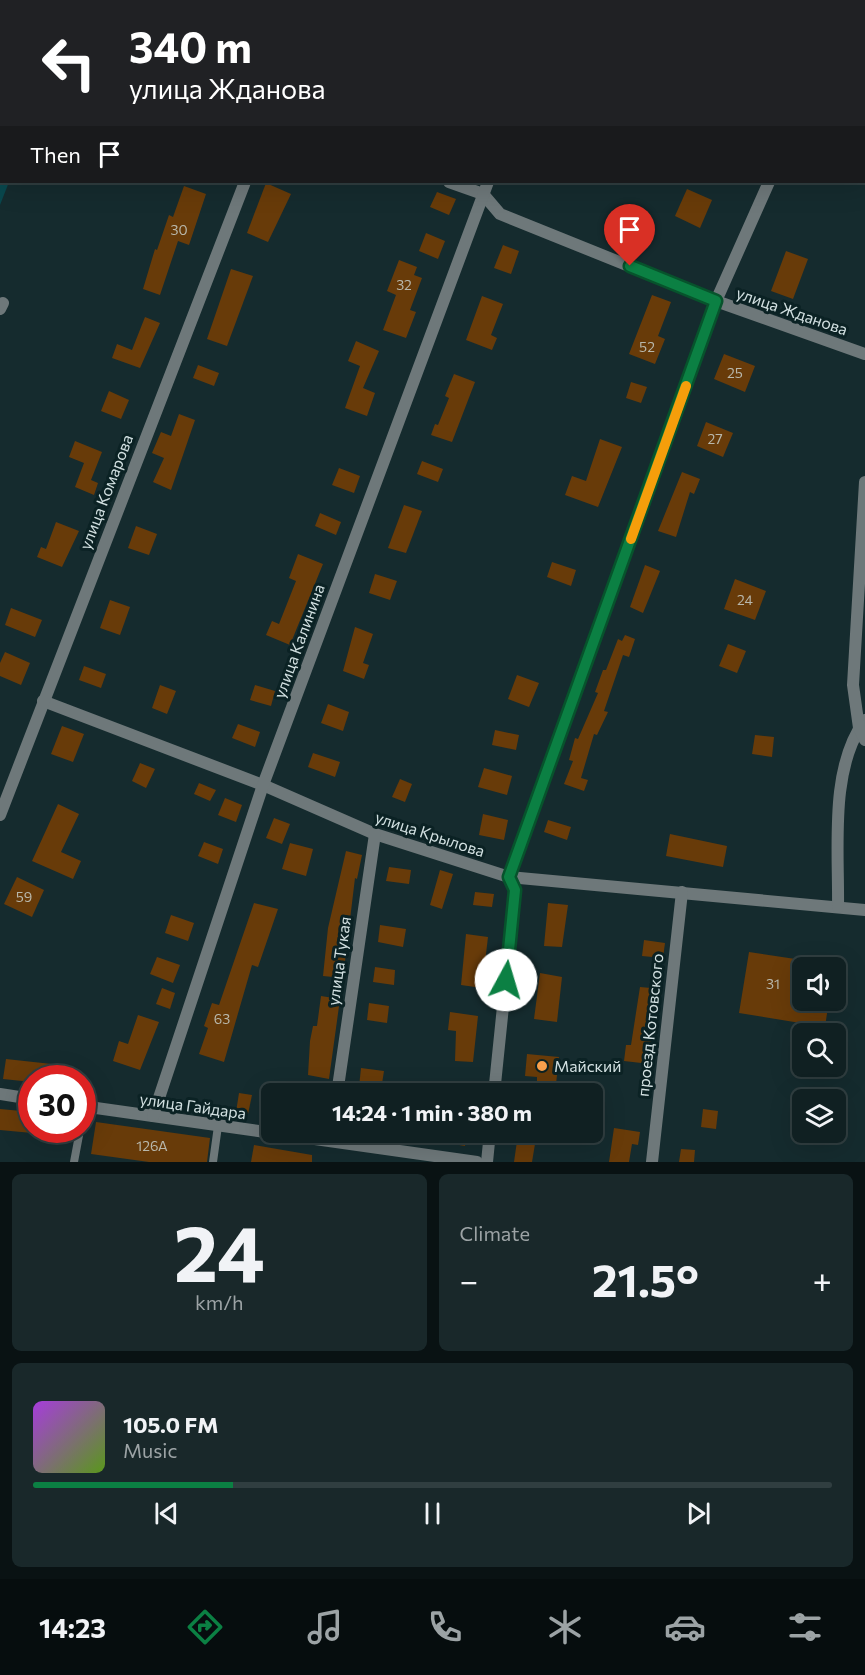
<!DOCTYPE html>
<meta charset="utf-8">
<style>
body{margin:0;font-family:Commissioner,sans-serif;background:#19282a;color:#f1f3f6;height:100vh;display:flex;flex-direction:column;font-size:22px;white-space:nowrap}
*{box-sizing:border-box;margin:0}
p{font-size:20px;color:#9ca3a5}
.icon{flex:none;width:33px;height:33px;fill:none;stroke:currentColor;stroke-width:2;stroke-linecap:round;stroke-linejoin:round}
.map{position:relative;height:1162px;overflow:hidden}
.drawer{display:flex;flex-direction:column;gap:12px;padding:12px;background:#091213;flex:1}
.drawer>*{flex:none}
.hud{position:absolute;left:0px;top:0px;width:866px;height:183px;box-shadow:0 6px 24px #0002,0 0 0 2px #303e40;background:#202124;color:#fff;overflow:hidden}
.controls{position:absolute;left:792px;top:957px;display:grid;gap:12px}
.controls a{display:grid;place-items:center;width:54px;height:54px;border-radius:9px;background:#102022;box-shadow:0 6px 24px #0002,0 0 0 2px #303e40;font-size:30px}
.speed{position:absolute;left:18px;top:1065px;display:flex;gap:12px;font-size:30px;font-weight:700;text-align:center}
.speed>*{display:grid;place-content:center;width:78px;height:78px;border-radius:50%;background:#102022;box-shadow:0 6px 24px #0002,0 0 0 2px #303e40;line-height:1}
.speed .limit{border:9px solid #d22;background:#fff;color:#111}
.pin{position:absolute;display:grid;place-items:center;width:51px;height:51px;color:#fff;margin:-62px -26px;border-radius:50% 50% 50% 0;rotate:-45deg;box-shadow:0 0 6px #0007}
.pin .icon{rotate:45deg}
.me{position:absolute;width:66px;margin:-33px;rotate:6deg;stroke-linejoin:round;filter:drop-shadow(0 0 4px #0008)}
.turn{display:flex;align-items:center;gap:21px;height:126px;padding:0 30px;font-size:27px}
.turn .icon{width:78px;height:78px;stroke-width:2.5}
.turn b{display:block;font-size:42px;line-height:51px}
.then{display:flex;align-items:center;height:57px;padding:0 30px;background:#0003;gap:12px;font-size:22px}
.big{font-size:45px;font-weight:700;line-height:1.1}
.drawer .card{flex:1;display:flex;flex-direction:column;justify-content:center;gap:9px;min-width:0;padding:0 21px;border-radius:9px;background:#19282a}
.drawer .dial{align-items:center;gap:0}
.dial b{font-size:78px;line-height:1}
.song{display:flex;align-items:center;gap:18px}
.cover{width:72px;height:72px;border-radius:9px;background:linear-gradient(135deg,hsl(280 70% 55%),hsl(90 70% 35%))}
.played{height:6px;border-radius:3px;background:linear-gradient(90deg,#0b8043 25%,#303e40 25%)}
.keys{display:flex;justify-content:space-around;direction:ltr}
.heat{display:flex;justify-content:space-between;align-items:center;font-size:33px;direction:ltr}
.drawer .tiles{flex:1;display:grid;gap:12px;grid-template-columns:1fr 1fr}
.card:last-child{grid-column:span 2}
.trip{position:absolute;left:261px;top:1083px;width:342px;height:60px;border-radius:9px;background:#102022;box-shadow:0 6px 24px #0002,0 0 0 2px #303e40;font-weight:700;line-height:60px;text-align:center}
.dock{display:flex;height:96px;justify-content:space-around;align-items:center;background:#060d0e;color:#9ca3a5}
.dock .icon{width:42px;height:42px}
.dock .active{color:#0b8043}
.dock b{font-size:27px;color:#f1f3f6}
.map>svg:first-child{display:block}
.green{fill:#09474d}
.building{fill:#683b09}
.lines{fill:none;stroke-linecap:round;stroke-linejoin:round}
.service{stroke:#6e787a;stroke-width:8}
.minor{stroke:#6e787a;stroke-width:12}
.tertiary{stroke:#6e787a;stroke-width:12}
.route-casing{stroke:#07532c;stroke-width:15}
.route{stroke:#0b8043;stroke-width:10}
.slow{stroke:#f59e0b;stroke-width:10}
.poi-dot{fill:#f9a04c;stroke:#0b2224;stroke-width:2}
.labels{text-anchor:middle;stroke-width:6;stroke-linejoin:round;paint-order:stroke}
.number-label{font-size:14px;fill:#b8b7ab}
.street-label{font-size:16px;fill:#d2e0e1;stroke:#0b2224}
.poi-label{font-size:16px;fill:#d2e0e1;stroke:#0b2224;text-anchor:start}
</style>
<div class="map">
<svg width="865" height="1162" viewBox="0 0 865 1162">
<rect width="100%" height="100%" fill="#152b2e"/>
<polygon class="green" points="0,0 159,0 2,2 2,182 9,182 0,205"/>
<g class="building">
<polygon points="266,183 291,194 268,242 247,233"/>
<polygon points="184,186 206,194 189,245 178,241 160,295 143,289 155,249 157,250 169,215 173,217"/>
<polygon points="687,189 712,200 700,228 675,216"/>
<polygon points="437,192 456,199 449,215 430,207"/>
<polygon points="426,233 445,241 438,259 419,251"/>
<polygon points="503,245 519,251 511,274 494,268"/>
<polygon points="786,251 808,259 793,299 771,291"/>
<polygon points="399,260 417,267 414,275 422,278 410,310 416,312 406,338 383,330 396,295 387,291"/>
<polygon points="231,269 253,276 227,346 207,339"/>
<polygon points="652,295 671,302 658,336 665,339 655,364 629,354"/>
<polygon points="482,296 503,304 491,335 497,338 492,350 466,340"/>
<polygon points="145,317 160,323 140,368 112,358 117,344 132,350"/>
<polygon points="356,341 379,351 363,388 375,393 367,416 345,408 360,366 348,361"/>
<polygon points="724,354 755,366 745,392 714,379"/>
<polygon points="198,365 219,373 214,386 193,378"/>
<polygon points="454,374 475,382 452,442 431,435 435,424 438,425 449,398 445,396"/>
<polygon points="631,382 647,387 641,403 626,398"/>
<polygon points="109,391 129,400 121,419 101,411"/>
<polygon points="179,414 195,420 171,490 153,482 164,458 152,453 161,432 171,436"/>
<polygon points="706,422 733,433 723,457 697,446"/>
<polygon points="600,439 622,447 598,507 565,495 572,476 586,481"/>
<polygon points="75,441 102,452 91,480 98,483 94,495 75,487 84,463 69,457"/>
<polygon points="422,461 443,469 438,482 417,474"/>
<polygon points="339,468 360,476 354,493 332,485"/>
<polygon points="682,472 700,479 694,494 690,492 676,537 658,531"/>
<polygon points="404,505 422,511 406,553 388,548"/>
<polygon points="320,513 341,522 336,535 315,526"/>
<polygon points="56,522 79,531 62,567 37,557 41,547 46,549"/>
<polygon points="136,526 157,534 149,555 128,548"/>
<polygon points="298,554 323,564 290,645 266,635 272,621 279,624 296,581 289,578"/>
<polygon points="552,562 576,570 571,586 547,577"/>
<polygon points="645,565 660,571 643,613 630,607"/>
<polygon points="375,574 397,581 390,600 369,593"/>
<polygon points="735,579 766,591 755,620 724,609"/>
<polygon points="110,600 130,607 120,635 100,628"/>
<polygon points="11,608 42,620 35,637 5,625"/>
<polygon points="355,627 373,634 363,663 369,665 364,679 343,671"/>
<polygon points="625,635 635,639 629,657 623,655 604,711 608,712 597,735 594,734 581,778 588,780 584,791 564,784 573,761 569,760 575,738 578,739 598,693 595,692 603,670 606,670 618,639 622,641"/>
<polygon points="728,644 746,651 737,673 719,666"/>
<polygon points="5,652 30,663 21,685 0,676 0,663"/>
<polygon points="84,666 106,674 101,688 79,680"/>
<polygon points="517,675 539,683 529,707 508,699"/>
<polygon points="160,685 176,691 167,714 152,708"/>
<polygon points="255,685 275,691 271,706 250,700"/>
<polygon points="328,704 349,712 343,731 321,723"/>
<polygon points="238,724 260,732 255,747 232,738"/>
<polygon points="62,726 84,734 73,762 51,754"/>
<polygon points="495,730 519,735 516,750 492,745"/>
<polygon points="755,735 774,737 772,757 752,754"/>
<polygon points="313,753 340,762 335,777 308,767"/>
<polygon points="140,763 155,769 146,788 132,781"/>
<polygon points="484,768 512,776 507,795 478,787"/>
<polygon points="400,779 412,784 405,802 392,797"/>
<polygon points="199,783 216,790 210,801 194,794"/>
<polygon points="225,798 242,805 236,822 218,815"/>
<polygon points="58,804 79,814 61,852 81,861 73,879 32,861"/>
<polygon points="483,814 508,820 504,840 479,835"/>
<polygon points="274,818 290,824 282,844 266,838"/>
<polygon points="548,820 571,827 567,840 544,832"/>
<polygon points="670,834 727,846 723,867 666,856"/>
<polygon points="204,842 223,849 218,864 198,856"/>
<polygon points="290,843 313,849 306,876 282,869"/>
<polygon points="346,851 362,855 357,879 355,878 343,978 323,976 328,928"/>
<polygon points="389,867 411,870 409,884 386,881"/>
<polygon points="440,870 453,874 442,909 430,905"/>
<polygon points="17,877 44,890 32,917 4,904"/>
<polygon points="475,892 494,894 492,907 473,905"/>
<polygon points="254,903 278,909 258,967 252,965 224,1062 199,1054 208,1028 204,1026 212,1003 219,1005"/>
<polygon points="548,903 568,905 562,947 544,946"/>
<polygon points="171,915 194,923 188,941 165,933"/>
<polygon points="380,925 406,929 403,947 378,942"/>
<polygon points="466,934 488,937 482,988 461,985"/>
<polygon points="644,940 665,943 663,958 642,956"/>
<polygon points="749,952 802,960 802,1000 829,1000 825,1027 739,1013"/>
<polygon points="157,957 180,965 173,983 150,974"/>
<polygon points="375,967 395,970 394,985 373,982"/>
<polygon points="540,973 562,977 557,1022 534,1019"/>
<polygon points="640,987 662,989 650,1064 624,1061 626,1045 631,1045"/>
<polygon points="162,988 175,993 170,1009 156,1004"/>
<polygon points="321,996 340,999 329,1079 308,1075 310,1041 313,1026 317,1026"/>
<polygon points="369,1003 389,1006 387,1023 367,1020"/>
<polygon points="450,1012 478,1016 473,1062 455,1061 456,1031 448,1030"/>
<polygon points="138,1015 159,1022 140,1070 113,1061 119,1041 128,1044"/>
<polygon points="527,1054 559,1057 556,1084 537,1083 537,1077 525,1076"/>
<polygon points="6,1059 70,1066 69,1078 32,1078 32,1082 3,1079"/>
<polygon points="361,1068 384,1071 381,1090 359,1087"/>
<polygon points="239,1093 252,1095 248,1114 236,1112"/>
<polygon points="0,1109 32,1112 32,1133 0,1130"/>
<polygon points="703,1109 718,1111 716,1129 701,1127"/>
<polygon points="96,1122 210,1138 207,1162 149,1162 91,1154"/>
<polygon points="614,1128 640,1132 638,1145 632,1144 629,1162 609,1162"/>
<polygon points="424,1132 467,1132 465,1146 424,1139"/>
<polygon points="517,1141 535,1144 532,1162 514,1162"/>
<polygon points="254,1145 312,1155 312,1162 251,1162"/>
<polygon points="681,1149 695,1150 694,1162 679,1162"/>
</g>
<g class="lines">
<g class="service">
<polyline points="140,2 141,0"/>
<polyline points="0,55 2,56"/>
<polyline points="0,178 2,174"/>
<polyline points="74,1162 80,1130"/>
<polyline points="213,1162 218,1126"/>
</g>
<g class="minor">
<polyline points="313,2 314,0"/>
<polyline points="560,2 560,0"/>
<polyline points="864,2 865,2"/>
<polyline points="449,182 483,194 500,214 716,301 865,354"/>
<polyline points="0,309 3,303"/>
<polyline points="43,701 263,785 375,834 509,877 865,910"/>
<polyline points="0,815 245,182"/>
<path d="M838 907C839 850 829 768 865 720"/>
<polyline points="0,1094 32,1099"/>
<polyline points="337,1094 375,834"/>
<polyline points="494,1094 515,890 509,877 716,301 769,182"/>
<polyline points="82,1106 477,1162"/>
<polyline points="153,1116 263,785 488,182"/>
<polyline points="487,1162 490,1132"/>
<polyline points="652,1162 682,892"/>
</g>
<polyline class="tertiary" points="865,482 853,685 859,728 865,740"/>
</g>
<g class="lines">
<defs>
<polyline id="route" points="506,980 515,890 509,877 716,301 630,266"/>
</defs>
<use href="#route" class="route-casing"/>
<use href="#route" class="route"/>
<polyline class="slow" points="631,539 686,386"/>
</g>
<circle class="poi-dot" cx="542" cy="1066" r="6"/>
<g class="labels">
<g class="number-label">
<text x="179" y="235">30</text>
<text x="404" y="290">32</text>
<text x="647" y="352">52</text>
<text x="735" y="378">25</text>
<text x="715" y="444">27</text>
<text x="745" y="605">24</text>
<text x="24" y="902">59</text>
<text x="773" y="989">31</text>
<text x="222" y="1024">63</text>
<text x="152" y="1151">126А</text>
</g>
<g class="street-label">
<text transform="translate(792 311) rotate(19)" y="6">улица Жданова</text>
<text transform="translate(106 492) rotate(-69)" y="6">улица Комарова</text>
<text transform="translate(299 641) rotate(-70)" y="6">улица Калинина</text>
<text transform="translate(430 834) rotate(18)" y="6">улица Крылова</text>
<text transform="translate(339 961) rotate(-82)" y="6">улица Тукая</text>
<text transform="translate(650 1025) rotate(-84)" y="6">проезд Котовского</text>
<text transform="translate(193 1106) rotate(8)" y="6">улица Гайдара</text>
</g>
<g class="poi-label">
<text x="554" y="1072">Майский</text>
</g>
</g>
</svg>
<div class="controls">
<a><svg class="icon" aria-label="sound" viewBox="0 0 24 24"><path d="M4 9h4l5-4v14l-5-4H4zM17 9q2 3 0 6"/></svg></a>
<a><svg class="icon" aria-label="search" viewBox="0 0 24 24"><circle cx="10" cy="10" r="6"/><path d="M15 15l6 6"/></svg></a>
<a><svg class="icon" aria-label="layers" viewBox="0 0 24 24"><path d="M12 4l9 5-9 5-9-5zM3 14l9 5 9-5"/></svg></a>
</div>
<div class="speed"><div class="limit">30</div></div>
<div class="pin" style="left:630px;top:266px;background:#d93025"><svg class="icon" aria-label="arrive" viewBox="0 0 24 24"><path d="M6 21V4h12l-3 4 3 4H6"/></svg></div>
<svg class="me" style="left:506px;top:980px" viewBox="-20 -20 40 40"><circle r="19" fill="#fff"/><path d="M0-13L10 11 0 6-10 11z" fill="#0b8043"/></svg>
<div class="trip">14:24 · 1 min · 380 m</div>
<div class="hud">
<div class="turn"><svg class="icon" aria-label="left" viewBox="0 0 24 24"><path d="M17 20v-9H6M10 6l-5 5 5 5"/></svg><div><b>340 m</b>улица Жданова</div></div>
<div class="then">Then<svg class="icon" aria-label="arrive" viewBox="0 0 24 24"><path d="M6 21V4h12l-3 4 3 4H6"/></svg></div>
</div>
</div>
<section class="drawer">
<div class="tiles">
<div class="card dial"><b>24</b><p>km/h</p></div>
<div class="card"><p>Climate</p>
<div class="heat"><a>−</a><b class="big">21.5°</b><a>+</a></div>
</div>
<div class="card">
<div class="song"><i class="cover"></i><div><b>105.0 FM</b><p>Music</p></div></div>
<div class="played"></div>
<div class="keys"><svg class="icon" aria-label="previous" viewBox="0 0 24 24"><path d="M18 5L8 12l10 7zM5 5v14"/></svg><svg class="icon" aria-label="pause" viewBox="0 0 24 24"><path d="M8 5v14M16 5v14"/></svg><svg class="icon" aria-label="next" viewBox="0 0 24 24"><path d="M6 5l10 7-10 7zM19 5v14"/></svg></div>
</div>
</div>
</section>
<nav class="dock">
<b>14:23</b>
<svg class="icon active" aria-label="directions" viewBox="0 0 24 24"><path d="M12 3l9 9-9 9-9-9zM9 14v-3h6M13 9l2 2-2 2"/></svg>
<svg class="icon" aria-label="music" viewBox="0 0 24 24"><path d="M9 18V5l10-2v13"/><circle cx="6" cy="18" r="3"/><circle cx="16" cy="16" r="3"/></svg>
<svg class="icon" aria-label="phone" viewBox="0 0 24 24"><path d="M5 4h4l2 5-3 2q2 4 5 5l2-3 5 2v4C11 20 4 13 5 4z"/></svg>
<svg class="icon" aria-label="climate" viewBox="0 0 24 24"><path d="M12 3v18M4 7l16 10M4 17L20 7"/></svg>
<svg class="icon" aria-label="car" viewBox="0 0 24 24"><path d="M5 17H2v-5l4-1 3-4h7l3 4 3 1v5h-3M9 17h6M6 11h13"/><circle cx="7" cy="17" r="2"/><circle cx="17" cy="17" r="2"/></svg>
<svg class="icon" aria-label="filters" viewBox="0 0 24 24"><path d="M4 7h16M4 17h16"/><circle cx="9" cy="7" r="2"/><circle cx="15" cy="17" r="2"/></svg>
</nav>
